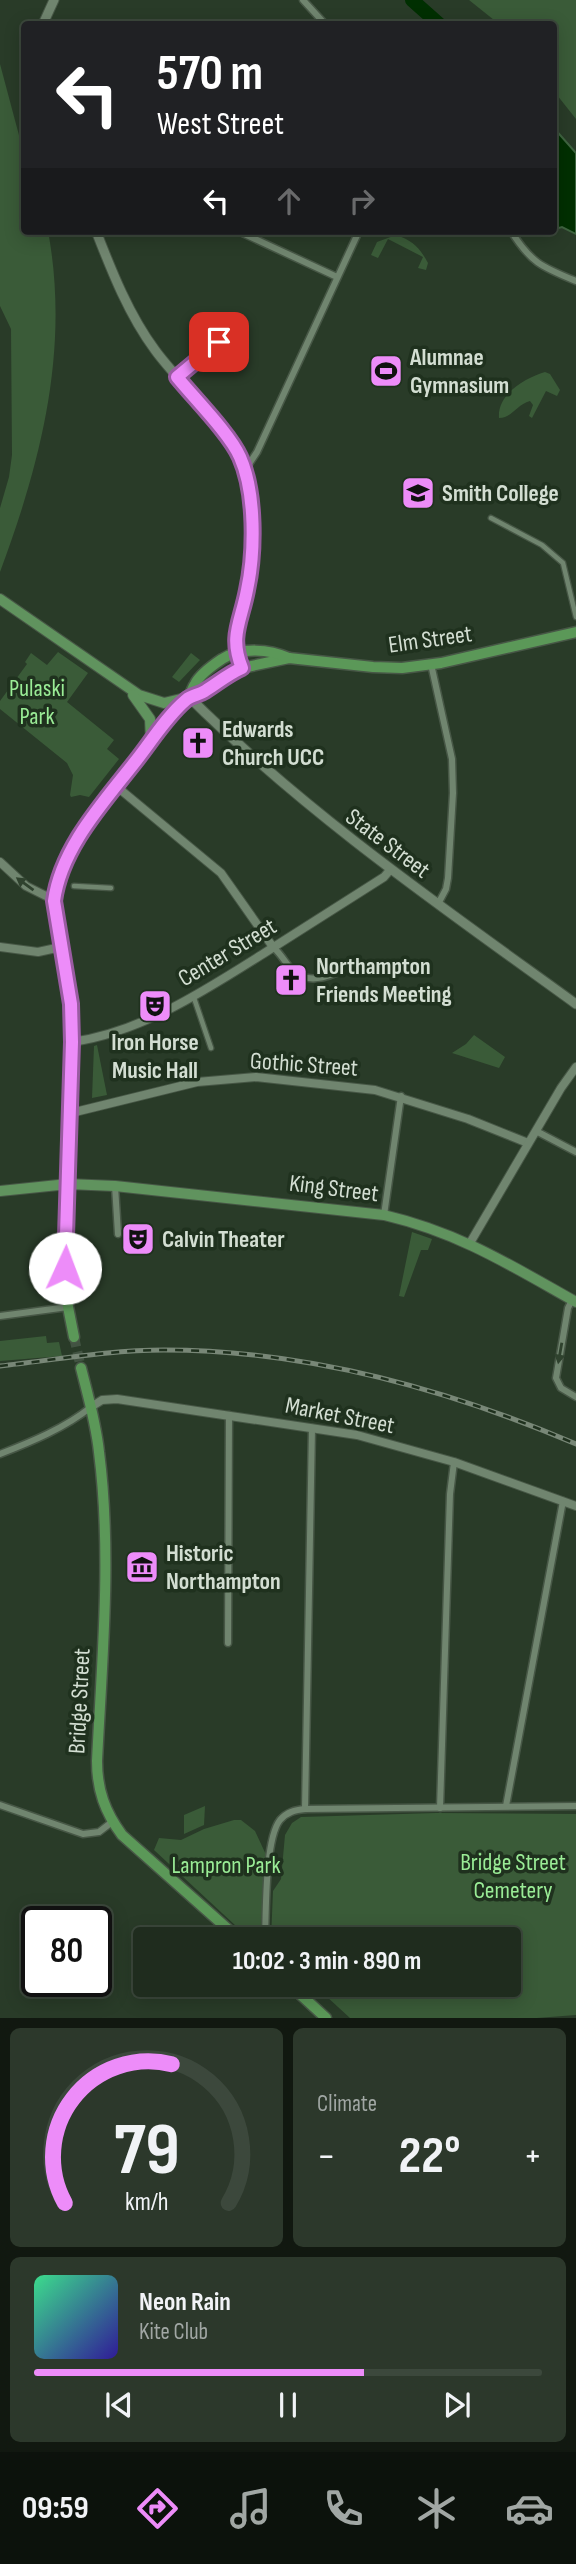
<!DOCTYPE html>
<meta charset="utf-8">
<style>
body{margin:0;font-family:"Sofia Sans Condensed",sans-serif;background:#2c382b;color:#f1f3f6;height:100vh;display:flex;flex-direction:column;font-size:26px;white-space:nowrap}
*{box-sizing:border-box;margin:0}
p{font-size:23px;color:#a1a7a4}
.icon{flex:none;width:38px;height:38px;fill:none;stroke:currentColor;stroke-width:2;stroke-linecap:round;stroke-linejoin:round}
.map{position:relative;height:2018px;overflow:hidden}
.drawer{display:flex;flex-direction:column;gap:10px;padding:10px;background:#111810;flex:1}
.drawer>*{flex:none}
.guide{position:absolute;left:21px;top:21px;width:536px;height:214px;border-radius:7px;box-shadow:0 4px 18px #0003,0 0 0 2px #3c483c;background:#202124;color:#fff;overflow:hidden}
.speed{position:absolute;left:21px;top:1906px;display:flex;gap:14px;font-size:35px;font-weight:700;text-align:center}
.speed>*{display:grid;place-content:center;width:91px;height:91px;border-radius:50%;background:#1f2c1e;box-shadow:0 4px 18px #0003,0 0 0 2px #3c483c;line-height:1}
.speed .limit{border:4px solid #111;border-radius:10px;background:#fff;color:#111}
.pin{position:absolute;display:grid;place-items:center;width:60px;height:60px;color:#fff;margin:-30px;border-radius:14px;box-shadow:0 4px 10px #0006}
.me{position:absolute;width:77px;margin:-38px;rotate:2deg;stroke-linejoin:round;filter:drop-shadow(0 0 5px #0008)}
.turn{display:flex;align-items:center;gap:24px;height:147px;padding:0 21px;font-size:32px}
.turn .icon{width:91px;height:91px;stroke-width:2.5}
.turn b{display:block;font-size:49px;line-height:60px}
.lanes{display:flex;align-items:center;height:66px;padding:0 21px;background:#0003;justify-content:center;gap:35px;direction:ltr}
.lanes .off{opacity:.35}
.big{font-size:52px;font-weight:700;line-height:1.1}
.drawer .widget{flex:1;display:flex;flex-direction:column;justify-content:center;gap:10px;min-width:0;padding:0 24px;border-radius:10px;background:#2c382b}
.drawer .dial{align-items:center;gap:0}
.dial svg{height:182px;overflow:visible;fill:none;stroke:#3c483c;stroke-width:7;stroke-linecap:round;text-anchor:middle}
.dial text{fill:#f1f3f6;stroke:none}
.song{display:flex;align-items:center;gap:21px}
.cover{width:84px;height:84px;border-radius:10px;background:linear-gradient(135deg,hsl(150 70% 55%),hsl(250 70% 35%))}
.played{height:7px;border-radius:4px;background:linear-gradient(90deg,#ed8cf9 65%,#3c483c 65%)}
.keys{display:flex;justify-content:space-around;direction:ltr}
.heat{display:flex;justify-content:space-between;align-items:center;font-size:38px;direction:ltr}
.drawer .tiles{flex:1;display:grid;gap:10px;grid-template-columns:1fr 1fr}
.widget:last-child{grid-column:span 2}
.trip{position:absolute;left:133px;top:1927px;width:388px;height:70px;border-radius:7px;background:#1f2c1e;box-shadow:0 4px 18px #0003,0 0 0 2px #3c483c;font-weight:700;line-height:70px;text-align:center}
.menu{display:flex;height:112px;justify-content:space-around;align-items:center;background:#0c120c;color:#a1a7a4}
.menu .icon{width:49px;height:49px}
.menu .on{color:#ed8cf9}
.menu b{font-size:32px;color:#f1f3f6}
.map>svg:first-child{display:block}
.green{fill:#3a5b38}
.water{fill:#002f01;stroke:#3f6440;stroke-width:2}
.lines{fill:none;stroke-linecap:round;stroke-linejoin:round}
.river{stroke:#002f01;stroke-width:14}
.trunk-tunnel{stroke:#425342;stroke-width:10;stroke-dasharray:10 5;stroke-linecap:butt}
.pedestrian-casing{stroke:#475746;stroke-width:7}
.minor-casing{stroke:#475746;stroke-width:9}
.tertiary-casing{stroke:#475746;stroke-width:10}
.secondary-casing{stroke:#475746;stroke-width:11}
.primary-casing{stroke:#475746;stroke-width:12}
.trunk-casing{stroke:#475746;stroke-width:13}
.pedestrian{stroke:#70856f;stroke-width:4.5}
.minor{stroke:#70856f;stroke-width:6}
.tertiary{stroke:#70856f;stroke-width:8}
.secondary{stroke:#70856f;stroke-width:9}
.primary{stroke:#60935e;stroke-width:10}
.trunk{stroke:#5b9858;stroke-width:10}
.rail-casing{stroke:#788777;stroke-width:5}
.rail{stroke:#1f311e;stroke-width:2.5;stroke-dasharray:8;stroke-linecap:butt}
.oneway{fill:#2f422e}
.route-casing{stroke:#9a5ba2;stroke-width:18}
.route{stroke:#ed8cf9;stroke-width:12}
.labels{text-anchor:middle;stroke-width:7;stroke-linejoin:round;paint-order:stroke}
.poi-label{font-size:24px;font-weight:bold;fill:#d3ded2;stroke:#1f311e;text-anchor:start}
.street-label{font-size:24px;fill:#d3ded2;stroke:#1f311e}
.park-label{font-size:24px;fill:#9aec96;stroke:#1f311e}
</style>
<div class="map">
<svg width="576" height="2018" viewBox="0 0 576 2018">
<rect width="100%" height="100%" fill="#293b28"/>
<g class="green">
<polygon points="469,0 576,0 576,119 553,90 553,24 499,24"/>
<path d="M0 64 24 154V231H48C70 349 41 462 0 572V508L9 477 12 455 11 329 0 306Z"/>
<path d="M396 235C412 240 420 248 428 263L426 270 418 268 423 257 388 239 378 258 371 255 377 242Z"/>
<path d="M545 372 550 374 560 390 557 396 546 391 532 418 529 416 533 405 530 401C516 405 512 418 499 418 497 394 525 378 545 372Z"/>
<polygon points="58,652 88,673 67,702 114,740 107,749 119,759 89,797 80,795 71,797 70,795 73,775 67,763 0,709 0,701 27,664 25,662 31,653 47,665"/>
<polygon points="191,653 200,660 179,682 172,677"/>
<polygon points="474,1035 505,1057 499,1068 452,1053 466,1044"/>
<polygon points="97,1045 107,1095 92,1098 94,1046"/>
<polygon points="412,1232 432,1239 428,1250 421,1250 404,1297 399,1296"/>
<polygon points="46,1336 47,1343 59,1342 62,1356 0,1361 0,1341"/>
<polygon points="205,1806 204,1825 184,1834 184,1815"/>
<polygon points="436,1813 576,1814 576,2015 537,2018 350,2018 314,1985 509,1984 509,1939 271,1939 273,1891 281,1879 285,1835 292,1823 301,1817"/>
<polygon points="234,1820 241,1820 255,1831 268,1859 263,1888 261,1931 255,1939 250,1939 154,1850 159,1838 181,1840 204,1829"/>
</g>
<polygon class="water" points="553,127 576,153 576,234 562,227 555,229 553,227"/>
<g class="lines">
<polyline class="river" points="412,0 439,24"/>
<polyline class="trunk-tunnel" points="74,1337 81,1368"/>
<defs>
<g id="pedestrian">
<polyline points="491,518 542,545 563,563 576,617"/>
<polyline points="74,886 111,888"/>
<polyline points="193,995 211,1048"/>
</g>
<g id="minor">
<polyline points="303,0 325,24"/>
<polyline points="238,231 337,277"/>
<path d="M511 231C531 263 542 267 576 281"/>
<path d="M177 377C195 361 223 346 231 324"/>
<polyline points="245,470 257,452 359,231"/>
<polyline points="431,664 452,759 453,793 448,878 446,889 438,904"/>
<path d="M273 947C281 954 285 962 291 969 309 988 336 974 354 964"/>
<polyline points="536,1131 576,1152"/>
<polyline points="115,1186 118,1234"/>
<polyline points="384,1215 401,1096"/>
<polyline points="572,1300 568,1308 556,1378 561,1388 576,1397"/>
<polyline points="0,1316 68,1307"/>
<path d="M0 1454C31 1442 65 1428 91 1407"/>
<polyline points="228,1643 229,1415"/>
<polyline points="0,1805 83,1834 99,1832 112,1822"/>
<polyline points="506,1806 563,1501"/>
<polyline points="440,1808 450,1494 454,1462"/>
<polyline points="305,1809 312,1428"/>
<path d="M265 1939C266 1912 265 1839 280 1820 287 1812 295 1810 305 1809L576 1806"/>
</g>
<g id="tertiary">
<polyline points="116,786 221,873 273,947"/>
<polyline points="0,862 26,886 54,900"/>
<polyline points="0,947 38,952 61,947"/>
<path d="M72 1042C143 1032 207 989 266 952 305 927 344 902 384 877L390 870"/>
<polyline points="71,1113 197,1082 256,1077 375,1090 468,1119 528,1143"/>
<polyline points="470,1243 561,1088 576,1067"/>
<polyline points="91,1407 102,1400 117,1399 357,1435 454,1462 576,1506"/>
</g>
<g id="secondary">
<polyline points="43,24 54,0"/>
<path d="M96 231C112 272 129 315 155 350 178 382 235 434 244 469 253 501 256 537 251 570 248 592 233 629 235 648 235 655 239 662 242 668"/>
<path d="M189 697C307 814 442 907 576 1004"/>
</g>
<g id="primary">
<polyline points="0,599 139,695 164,703 189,697"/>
<polyline points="133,695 150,719 151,741"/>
<path d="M0 1191 68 1184 115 1186 384 1215C460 1233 510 1265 576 1302"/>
</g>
<g id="trunk">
<polyline points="189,697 204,692 242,668 289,658 373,667 402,668 441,663 576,632"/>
<path d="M74 1337 68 1307 65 1268 72 1042 71 1004 54 900C60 847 131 764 166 722 173 714 182 707 188 698 191 694 192 688 195 684 200 674 213 665 222 659 242 647 269 649 289 658"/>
<path d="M81 1368C88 1396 96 1423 99 1452 112 1554 102 1659 97 1761 97 1790 105 1812 122 1835L239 1939"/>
<polyline points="289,1984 326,2018"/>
</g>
</defs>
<use href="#pedestrian" class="pedestrian-casing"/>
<use href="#minor" class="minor-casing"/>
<use href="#tertiary" class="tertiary-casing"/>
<use href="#secondary" class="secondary-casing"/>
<use href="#primary" class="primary-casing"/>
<use href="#trunk" class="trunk-casing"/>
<use href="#pedestrian" class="pedestrian"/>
<use href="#minor" class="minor"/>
<use href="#tertiary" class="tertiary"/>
<use href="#secondary" class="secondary"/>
<use href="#primary" class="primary"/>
<use href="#trunk" class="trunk"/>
<defs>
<path id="rail" d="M0 1366C54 1360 110 1350 164 1350 305 1350 447 1389 576 1444"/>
</defs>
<use href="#rail" class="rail-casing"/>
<use href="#rail" class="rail"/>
</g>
<defs><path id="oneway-solid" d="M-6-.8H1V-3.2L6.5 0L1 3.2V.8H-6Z" transform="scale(1.75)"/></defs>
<g class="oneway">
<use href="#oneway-solid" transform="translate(25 884) rotate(-144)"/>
<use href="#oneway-solid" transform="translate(560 1353) rotate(100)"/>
</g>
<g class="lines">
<defs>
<path id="route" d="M65 1268 72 1042 71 1004 54 901C61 848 103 803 135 762 151 742 166 717 186 700 192 695 199 695 205 691 218 683 228 674 242 668 229 636 241 622 247 590 255 553 256 493 240 457 230 434 194 398 177 377L219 342"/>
</defs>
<use href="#route" class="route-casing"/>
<use href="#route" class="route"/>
</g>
<defs>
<symbol id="stadium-square" viewBox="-11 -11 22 22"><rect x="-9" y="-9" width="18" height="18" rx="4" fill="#ed8cf9" stroke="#1f311e"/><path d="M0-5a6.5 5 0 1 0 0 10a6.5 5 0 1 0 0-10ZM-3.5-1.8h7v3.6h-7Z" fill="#111"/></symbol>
<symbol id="university-square" viewBox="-11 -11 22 22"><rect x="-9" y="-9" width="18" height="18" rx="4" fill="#ed8cf9" stroke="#1f311e"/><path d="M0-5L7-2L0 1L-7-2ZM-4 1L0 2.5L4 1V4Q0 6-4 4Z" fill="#111"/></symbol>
<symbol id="church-square" viewBox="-11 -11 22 22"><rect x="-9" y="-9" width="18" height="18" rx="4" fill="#ed8cf9" stroke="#1f311e"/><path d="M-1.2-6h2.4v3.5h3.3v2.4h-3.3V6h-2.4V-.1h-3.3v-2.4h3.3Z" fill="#111"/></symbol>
<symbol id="theatre-square" viewBox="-11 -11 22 22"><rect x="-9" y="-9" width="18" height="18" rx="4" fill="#ed8cf9" stroke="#1f311e"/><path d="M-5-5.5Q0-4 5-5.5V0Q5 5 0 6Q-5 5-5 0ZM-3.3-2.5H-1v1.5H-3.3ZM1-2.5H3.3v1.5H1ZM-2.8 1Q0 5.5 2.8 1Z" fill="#111"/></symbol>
<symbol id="museum-square" viewBox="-11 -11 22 22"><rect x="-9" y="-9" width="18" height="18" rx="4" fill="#ed8cf9" stroke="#1f311e"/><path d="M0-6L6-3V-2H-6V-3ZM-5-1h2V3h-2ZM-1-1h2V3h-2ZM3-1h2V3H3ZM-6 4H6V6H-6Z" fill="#111"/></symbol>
</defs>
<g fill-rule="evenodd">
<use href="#stadium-square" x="367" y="352" width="38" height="38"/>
<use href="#university-square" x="399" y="474" width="38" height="38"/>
<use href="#church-square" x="179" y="724" width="38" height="38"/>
<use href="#church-square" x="272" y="961" width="38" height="38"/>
<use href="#theatre-square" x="136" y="987" width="38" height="38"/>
<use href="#theatre-square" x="119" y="1220" width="38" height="38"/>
<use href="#museum-square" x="123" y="1548" width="38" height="38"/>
</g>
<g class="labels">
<g class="poi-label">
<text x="410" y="365">Alumnae<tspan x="410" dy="28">Gymnasium</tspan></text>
<text x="442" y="501">Smith College</text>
<text x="222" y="737">Edwards<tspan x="222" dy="28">Church UCC</tspan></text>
<text x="316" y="974">Northampton<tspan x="316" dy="28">Friends Meeting</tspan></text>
<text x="155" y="1050" text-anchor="middle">Iron Horse<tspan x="155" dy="28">Music Hall</tspan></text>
<text x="162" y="1247">Calvin Theater</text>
<text x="166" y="1561">Historic<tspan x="166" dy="28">Northampton</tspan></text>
</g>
<g class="street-label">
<text transform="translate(430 639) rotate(-8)" y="8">Elm Street</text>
<text transform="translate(388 843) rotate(37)" y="8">State Street</text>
<text transform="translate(227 952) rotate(-31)" y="8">Center Street</text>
<text transform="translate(304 1064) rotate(4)" y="8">Gothic Street</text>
<text transform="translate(334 1188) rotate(7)" y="8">King Street</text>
<text transform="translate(340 1415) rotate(11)" y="8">Market Street</text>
<text transform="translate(79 1701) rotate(-87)" y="8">Bridge Street</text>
</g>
<g class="park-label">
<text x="37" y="696">Pulaski<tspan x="37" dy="28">Park</tspan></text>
<text x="513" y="1870">Bridge Street<tspan x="513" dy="28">Cemetery</tspan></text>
<text x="226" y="1873">Lampron Park</text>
</g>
</g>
</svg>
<div class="speed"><div class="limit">80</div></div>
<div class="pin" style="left:219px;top:342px;background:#d93025"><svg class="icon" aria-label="arrive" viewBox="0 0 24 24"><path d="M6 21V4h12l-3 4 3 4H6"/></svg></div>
<svg class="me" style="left:65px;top:1268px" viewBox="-20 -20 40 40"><circle r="19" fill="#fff"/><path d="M0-13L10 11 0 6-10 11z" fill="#ed8cf9"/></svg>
<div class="trip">10:02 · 3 min · 890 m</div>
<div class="guide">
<div class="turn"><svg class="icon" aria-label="left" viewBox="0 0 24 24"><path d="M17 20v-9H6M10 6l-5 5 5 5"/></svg><div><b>570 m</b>West Street</div></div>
<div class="lanes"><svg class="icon" aria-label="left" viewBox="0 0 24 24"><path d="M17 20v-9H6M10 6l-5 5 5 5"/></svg><svg class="icon off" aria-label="ahead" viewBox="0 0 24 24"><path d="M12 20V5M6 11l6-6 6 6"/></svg><svg class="icon off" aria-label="right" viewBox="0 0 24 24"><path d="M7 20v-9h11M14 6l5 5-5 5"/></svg></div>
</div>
</div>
<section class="drawer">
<div class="tiles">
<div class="widget dial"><svg viewBox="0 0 100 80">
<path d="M14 69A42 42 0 1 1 86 69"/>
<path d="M14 69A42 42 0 0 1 61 8" stroke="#ed8cf9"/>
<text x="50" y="56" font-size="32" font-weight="700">79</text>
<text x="50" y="72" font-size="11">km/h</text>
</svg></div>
<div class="widget"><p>Climate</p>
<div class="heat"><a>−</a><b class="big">22°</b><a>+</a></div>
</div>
<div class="widget">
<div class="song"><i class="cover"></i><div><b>Neon Rain</b><p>Kite Club</p></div></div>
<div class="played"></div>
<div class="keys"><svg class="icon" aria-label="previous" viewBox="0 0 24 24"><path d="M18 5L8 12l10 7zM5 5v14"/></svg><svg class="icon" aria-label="pause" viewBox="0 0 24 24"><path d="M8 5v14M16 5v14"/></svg><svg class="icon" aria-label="next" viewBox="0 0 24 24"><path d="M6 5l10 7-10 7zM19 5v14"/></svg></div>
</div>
</div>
</section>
<nav class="menu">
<b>09:59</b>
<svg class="icon on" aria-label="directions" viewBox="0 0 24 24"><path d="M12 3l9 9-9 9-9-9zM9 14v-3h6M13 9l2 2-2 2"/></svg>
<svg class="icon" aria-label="music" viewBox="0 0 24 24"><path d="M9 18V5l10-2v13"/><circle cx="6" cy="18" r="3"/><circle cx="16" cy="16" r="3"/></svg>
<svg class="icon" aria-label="phone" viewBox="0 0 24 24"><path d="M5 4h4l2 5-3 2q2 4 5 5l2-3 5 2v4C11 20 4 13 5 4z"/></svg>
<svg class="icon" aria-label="climate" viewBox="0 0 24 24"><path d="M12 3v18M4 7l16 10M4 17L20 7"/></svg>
<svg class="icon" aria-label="car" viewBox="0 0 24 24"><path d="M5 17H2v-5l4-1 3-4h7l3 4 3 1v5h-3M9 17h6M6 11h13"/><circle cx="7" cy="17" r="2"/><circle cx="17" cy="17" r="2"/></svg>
</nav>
